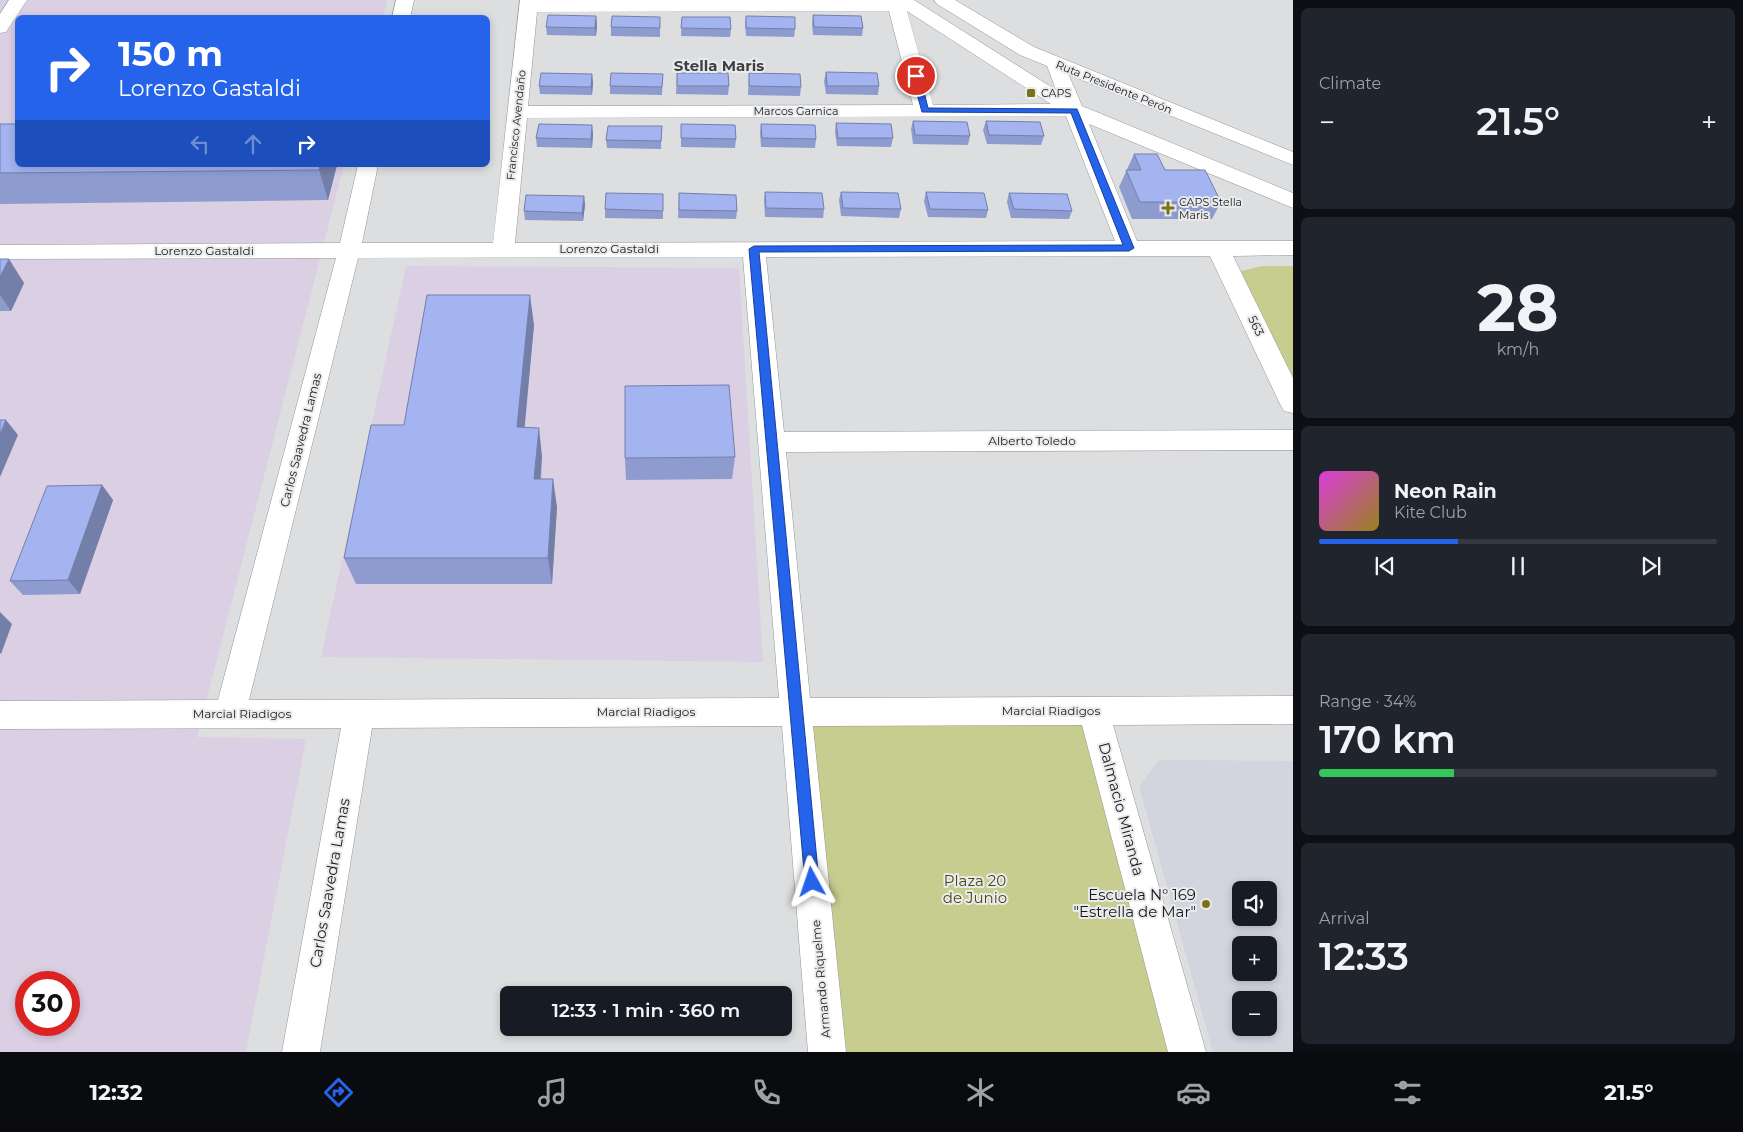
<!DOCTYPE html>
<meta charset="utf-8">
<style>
body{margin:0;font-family:Montserrat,sans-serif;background:#20242c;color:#f1f3f6;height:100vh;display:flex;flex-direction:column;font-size:19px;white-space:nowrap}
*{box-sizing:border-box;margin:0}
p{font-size:16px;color:#9ea1a6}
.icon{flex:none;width:28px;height:28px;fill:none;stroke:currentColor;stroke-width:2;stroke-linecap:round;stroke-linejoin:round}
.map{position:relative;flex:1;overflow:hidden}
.sheet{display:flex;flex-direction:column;gap:8px;padding:8px;background:#0d0f14;width:450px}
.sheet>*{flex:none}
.guide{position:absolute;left:15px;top:15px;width:475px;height:152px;border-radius:8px;box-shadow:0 2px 8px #0003;background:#2563eb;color:#fff;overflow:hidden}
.controls{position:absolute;left:1232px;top:881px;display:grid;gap:10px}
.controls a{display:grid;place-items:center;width:45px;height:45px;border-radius:8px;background:#171b24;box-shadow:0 2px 8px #0003;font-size:25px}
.speed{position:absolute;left:15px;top:971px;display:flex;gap:10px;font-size:25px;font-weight:700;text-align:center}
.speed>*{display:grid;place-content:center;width:65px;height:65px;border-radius:50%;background:#171b24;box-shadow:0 2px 8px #0003;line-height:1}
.speed .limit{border:8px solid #d22;background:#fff;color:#111}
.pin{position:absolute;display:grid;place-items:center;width:42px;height:42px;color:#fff;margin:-21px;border:2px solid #fff;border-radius:50%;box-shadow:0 1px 5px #0007}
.me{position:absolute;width:55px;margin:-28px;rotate:355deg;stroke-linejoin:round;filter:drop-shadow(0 0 4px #0008)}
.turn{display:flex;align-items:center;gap:18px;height:105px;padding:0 20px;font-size:22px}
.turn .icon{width:65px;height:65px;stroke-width:2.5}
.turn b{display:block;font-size:35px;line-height:42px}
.lanes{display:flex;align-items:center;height:48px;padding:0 20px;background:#0003;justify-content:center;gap:25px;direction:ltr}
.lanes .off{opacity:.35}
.big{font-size:38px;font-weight:600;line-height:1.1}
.sheet .widget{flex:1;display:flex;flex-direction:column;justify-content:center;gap:8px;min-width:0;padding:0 18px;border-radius:8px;background:#20242c}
.sheet .dial{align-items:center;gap:0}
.dial b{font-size:65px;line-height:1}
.song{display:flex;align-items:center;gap:15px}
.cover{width:60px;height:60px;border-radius:8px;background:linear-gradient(135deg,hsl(300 70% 55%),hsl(50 70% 35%))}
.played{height:5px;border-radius:2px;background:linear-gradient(90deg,#2563eb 35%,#363941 35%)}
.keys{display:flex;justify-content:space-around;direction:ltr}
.heat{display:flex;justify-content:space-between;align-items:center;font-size:28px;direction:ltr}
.charge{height:8px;border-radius:4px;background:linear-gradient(90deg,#34c759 34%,#363941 0)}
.trip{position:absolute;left:500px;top:986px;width:292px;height:50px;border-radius:8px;background:#171b24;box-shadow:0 2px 8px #0003;font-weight:600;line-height:50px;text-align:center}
.menu{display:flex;height:80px;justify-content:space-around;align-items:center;background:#090b0e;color:#9ea1a6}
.menu .icon{width:35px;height:35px}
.menu .on{color:#2563eb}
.menu b{font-size:22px;color:#f1f3f6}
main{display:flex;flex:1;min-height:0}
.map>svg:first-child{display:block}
.built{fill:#d2d4de;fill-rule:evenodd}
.industrial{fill:#dbcfe3;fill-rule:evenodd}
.green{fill:#c7cd8f}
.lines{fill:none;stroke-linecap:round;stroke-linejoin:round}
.minor-casing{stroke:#959698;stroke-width:1}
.major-casing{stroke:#959698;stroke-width:1}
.minor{fill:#fff;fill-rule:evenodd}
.major{fill:#fff;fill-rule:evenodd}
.wall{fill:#8d9bcf}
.shaded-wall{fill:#737ea9}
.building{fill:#a4b4f1;stroke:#737ea9}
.route{fill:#2563eb;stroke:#184099}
.poi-dot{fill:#7a7316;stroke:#eaebed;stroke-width:2}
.labels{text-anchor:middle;stroke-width:4;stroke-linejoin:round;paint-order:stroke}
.far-street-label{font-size:11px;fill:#19191a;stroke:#eaebed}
.far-poi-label{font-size:11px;fill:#19191a;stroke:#eaebed;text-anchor:start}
.street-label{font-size:12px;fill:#19191a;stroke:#eaebed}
.far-district-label{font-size:15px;font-weight:bold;fill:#3e3f41;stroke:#eaebed}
.near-street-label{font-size:15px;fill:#19191a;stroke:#eaebed}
.near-park-label{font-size:15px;fill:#474a18;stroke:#eaebed}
.near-poi-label{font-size:15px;fill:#19191a;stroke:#eaebed;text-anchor:end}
</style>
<main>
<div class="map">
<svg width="1293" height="1052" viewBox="0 0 1293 1052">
<rect width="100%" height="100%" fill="#dddee0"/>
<path class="built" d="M1159 760 1293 761V1052H1213L1139 786ZM1241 890H1269V918H1241ZM1241 945H1269V972H1241ZM1241 1000H1269V1028H1241Z"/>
<g class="industrial">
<path d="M0 0H387L383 18H18V165H344L197 737 306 739 246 1052H0ZM26 982H69V1025H26Z"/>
<polygon points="406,266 739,268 763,662 321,657"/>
</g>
<g class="green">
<polygon points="1262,266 1293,266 1293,377 1278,355 1238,272"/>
<polygon points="1094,711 1187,1052 827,1052 796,712"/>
</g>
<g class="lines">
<defs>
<g id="minor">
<polygon points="9,0 27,0 6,32 0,33 0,14"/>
<polygon points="396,0 414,0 410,18 392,18"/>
<path d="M520 0H914L1056 90 1046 63 1048 59H1062L1082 106 1293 193V208L1089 124 1137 241H1293V255L1233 256 1293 378V413L1284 411 1280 404 1210 256 766 257 784 432 1293 430V450L786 452 810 698 1293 696V724L1113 725 1206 1052H1168L1082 725 813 726 846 1052H808L782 726 372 728 320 1052H282L341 728 0 729V701L218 700 336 258 0 259V245L340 243 358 165H378L362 243H493ZM889 11 913 105 528 106 537 12ZM907 11 1051 104 933 105ZM1066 116 1115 241 515 243 527 118ZM743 257 779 698 249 700 358 258Z"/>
</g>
<polygon id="major" points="934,0 955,0 1034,47 1293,152 1293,165 1020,55 937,4"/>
</defs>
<use href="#minor" class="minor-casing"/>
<use href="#major" class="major-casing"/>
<use href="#minor" class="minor"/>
<use href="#major" class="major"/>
</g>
<g class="wall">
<polygon points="813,15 863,28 862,36 813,35 812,24"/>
<polygon points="596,16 597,25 596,36 547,35 546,27"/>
<polygon points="746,16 795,29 794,37 746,36 745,24"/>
<polygon points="660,17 660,37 611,36 611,27"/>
<polygon points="682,17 731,29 730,37 681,36"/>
<polygon points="826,72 879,86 878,95 826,94 824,81"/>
<polygon points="677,73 729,86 728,95 676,94"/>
<polygon points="749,73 801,87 800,96 748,95"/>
<polygon points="663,74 662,95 610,94 610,86"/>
<polygon points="593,82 592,95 540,94 539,86"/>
<polygon points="913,121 970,136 968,145 913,144 911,129"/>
<polygon points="986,121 1044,136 1041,145 987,144 983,130"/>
<polygon points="836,123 893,138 891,147 837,146 835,132"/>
<polygon points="0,124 337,165 328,200 0,204"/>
<polygon points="681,124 736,139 735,148 681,147"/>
<polygon points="761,124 816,139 815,148 761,147 760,132"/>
<polygon points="662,126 661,149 607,148 606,140"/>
<polygon points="593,133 592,148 537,147 536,138"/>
<polygon points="1134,154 1221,202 1212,219 1132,219 1119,187"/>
<polygon points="765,192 824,209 823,218 765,217 764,200"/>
<polygon points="841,192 901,209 899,218 841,216 839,200"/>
<polygon points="926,192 988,210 986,218 928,217 924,201"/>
<polygon points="679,193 737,211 736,219 678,218"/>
<polygon points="1009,193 1072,211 1069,219 1011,218 1007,202"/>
<polygon points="663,194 663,219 605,218 605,209"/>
<polygon points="584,196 585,205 583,221 525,220 524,211"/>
<polygon points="0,259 24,283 11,311 0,311"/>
<polygon points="534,325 524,427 542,456 541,479 557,507 552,584 356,584 344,558 404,425"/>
<polygon points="735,457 732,479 626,480 625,458"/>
<polygon points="102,485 113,500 80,594 23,595 10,581"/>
</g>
<g class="shaded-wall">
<polygon points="596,16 597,25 596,36 595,28"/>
<polygon points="592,74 593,82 592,95 591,87"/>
<polygon points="592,125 593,133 592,148 591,139"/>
<polygon points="320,165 337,165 328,200 319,170"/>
<polygon points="584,196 585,205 583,221 582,213"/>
<polygon points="9,259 24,283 11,311 0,295 0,277"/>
<polygon points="530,295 534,325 522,456 517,427"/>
<polygon points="6,420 18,435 0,477 0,434"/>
<polygon points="539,428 542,456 538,507 534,479"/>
<polygon points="553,479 557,507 552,584 548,558"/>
<polygon points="102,485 113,500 80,594 68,580"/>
<polygon points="0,612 12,624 1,654 0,653"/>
</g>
<g class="building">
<polygon points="548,15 596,16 595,28 546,27"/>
<polygon points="813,15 861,16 863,28 814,27"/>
<polygon points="612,16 660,17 660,28 611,27"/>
<polygon points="746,16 795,17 795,29 746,28"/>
<polygon points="682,17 730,17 731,29 681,28"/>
<polygon points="826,72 877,73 879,86 827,86"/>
<polygon points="541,73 592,74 591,87 539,86"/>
<polygon points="611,73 663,74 662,87 610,86"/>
<polygon points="677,73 728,73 729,86 677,86"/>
<polygon points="749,73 800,74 801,87 749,86"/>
<polygon points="913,121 967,122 970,136 915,135"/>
<polygon points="986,121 1040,122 1044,136 989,135"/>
<polygon points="836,123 891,124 893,138 838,138"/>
<polygon points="0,124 18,124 18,165 320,165 319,170 0,173"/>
<polygon points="539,124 592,125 591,139 536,138"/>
<polygon points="681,124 735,125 736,139 681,138"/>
<polygon points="761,124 815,125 816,139 762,138"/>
<polygon points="608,126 662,126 661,141 606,140"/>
<polygon points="1134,154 1157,154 1165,170 1205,170 1221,202 1140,202 1126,170 1141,170"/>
<polygon points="765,192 822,193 824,209 766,208"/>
<polygon points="841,192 898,193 901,209 843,208"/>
<polygon points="926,192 984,193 988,210 930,209"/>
<polygon points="606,193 663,194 663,211 605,209"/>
<polygon points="679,193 736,195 737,211 679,210"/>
<polygon points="1009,193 1067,194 1072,211 1014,209"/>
<polygon points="526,195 584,196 582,213 524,211"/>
<polygon points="0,259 9,259 0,277"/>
<polygon points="427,295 530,295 517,427 539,428 534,479 553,479 548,558 344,558 371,425 404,425"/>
<polygon points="729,385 735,457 625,458 625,386"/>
<polygon points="0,420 6,420 0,434"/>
<polygon points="102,485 68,580 10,581 47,486"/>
</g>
<polygon class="route" points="916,74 920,76 928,108 1077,109 1134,248 1129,251 759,252 819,882 817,887 812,889 807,887 805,882 749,249 754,246 1123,245 1071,113 922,112 912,76"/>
<g class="poi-dot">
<rect x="1026" y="88" width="10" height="10" rx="2.5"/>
<path d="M1165.5 200.5h5v5h5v5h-5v5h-5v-5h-5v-5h5z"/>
<circle cx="1206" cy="904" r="5"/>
</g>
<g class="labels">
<g class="far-street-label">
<text transform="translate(1114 87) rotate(22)" y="4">Ruta Presidente Perón</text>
<text x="796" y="115">Marcos Garnica</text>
<text transform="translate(516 125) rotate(-84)" y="4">Francisco Avendaño</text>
</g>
<g class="far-poi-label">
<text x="1041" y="97">CAPS</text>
<text x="1179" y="206">CAPS Stella<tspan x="1179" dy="13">Maris</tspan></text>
</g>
<g class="street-label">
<text x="609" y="253">Lorenzo Gastaldi</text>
<text x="204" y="255">Lorenzo Gastaldi</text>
<text transform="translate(1256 326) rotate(64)" y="4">563</text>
<text transform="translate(301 440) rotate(-76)" y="4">Carlos Saavedra Lamas</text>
<text x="1032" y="445">Alberto Toledo</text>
<text x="1051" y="715">Marcial Riadigos</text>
<text x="646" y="716">Marcial Riadigos</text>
<text x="242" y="718">Marcial Riadigos</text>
<text transform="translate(821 979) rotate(-95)" y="4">Armando Riquelme</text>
</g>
<g class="far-district-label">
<text x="719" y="71">Stella Maris</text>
</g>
<g class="near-street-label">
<text transform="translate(1121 809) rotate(75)" y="5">Dalmacio Miranda</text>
<text transform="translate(330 883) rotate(-80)" y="5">Carlos Saavedra Lamas</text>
</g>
<g class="near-park-label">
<text x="975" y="886">Plaza 20<tspan x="975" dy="17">de Junio</tspan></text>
</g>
<g class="near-poi-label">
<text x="1196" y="900">Escuela N° 169<tspan x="1196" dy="17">"Estrella de Mar"</tspan></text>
</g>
</g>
</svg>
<div class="controls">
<a><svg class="icon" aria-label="sound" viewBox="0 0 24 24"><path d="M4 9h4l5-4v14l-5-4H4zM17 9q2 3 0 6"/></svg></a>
<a>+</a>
<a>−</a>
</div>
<div class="speed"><div class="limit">30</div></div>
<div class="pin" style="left:916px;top:76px;background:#d93025"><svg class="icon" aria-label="arrive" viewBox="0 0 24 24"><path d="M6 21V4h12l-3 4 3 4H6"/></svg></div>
<svg class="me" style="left:812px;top:882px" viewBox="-20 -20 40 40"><path d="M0-17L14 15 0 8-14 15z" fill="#2563eb" stroke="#fff" stroke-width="4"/></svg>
<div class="trip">12:33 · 1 min · 360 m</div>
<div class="guide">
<div class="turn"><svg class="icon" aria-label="right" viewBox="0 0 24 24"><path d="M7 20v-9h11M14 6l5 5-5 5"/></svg><div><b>150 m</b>Lorenzo Gastaldi</div></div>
<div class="lanes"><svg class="icon off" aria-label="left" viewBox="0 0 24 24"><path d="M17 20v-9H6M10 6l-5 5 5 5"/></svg><svg class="icon off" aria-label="ahead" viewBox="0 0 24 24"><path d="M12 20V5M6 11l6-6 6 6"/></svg><svg class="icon" aria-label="right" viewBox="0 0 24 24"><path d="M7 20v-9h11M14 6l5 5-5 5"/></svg></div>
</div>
</div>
<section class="sheet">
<div class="widget"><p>Climate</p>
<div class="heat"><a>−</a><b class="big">21.5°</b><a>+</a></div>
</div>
<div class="widget dial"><b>28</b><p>km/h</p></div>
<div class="widget">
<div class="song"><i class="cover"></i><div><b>Neon Rain</b><p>Kite Club</p></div></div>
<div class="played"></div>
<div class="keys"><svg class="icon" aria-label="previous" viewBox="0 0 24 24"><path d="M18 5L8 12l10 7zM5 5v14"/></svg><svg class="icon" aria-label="pause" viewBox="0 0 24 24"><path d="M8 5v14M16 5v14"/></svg><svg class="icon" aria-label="next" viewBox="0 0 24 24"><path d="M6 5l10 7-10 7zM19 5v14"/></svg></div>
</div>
<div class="widget"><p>Range · 34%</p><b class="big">170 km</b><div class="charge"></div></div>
<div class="widget"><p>Arrival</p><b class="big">12:33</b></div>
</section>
</main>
<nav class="menu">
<b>12:32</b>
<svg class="icon on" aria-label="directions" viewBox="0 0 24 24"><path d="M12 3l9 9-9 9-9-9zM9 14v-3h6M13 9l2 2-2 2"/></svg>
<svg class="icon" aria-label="music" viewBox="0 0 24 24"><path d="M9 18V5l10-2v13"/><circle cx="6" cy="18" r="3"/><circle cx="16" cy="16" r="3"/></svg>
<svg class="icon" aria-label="phone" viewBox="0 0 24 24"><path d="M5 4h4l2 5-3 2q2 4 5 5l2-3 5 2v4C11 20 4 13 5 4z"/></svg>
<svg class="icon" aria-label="climate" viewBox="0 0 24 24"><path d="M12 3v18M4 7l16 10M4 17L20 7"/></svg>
<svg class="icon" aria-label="car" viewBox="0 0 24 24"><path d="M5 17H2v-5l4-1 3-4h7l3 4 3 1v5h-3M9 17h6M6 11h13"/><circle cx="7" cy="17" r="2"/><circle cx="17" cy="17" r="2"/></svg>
<svg class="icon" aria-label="filters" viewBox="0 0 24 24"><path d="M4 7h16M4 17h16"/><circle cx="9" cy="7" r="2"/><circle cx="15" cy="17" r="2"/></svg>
<b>21.5°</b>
</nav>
